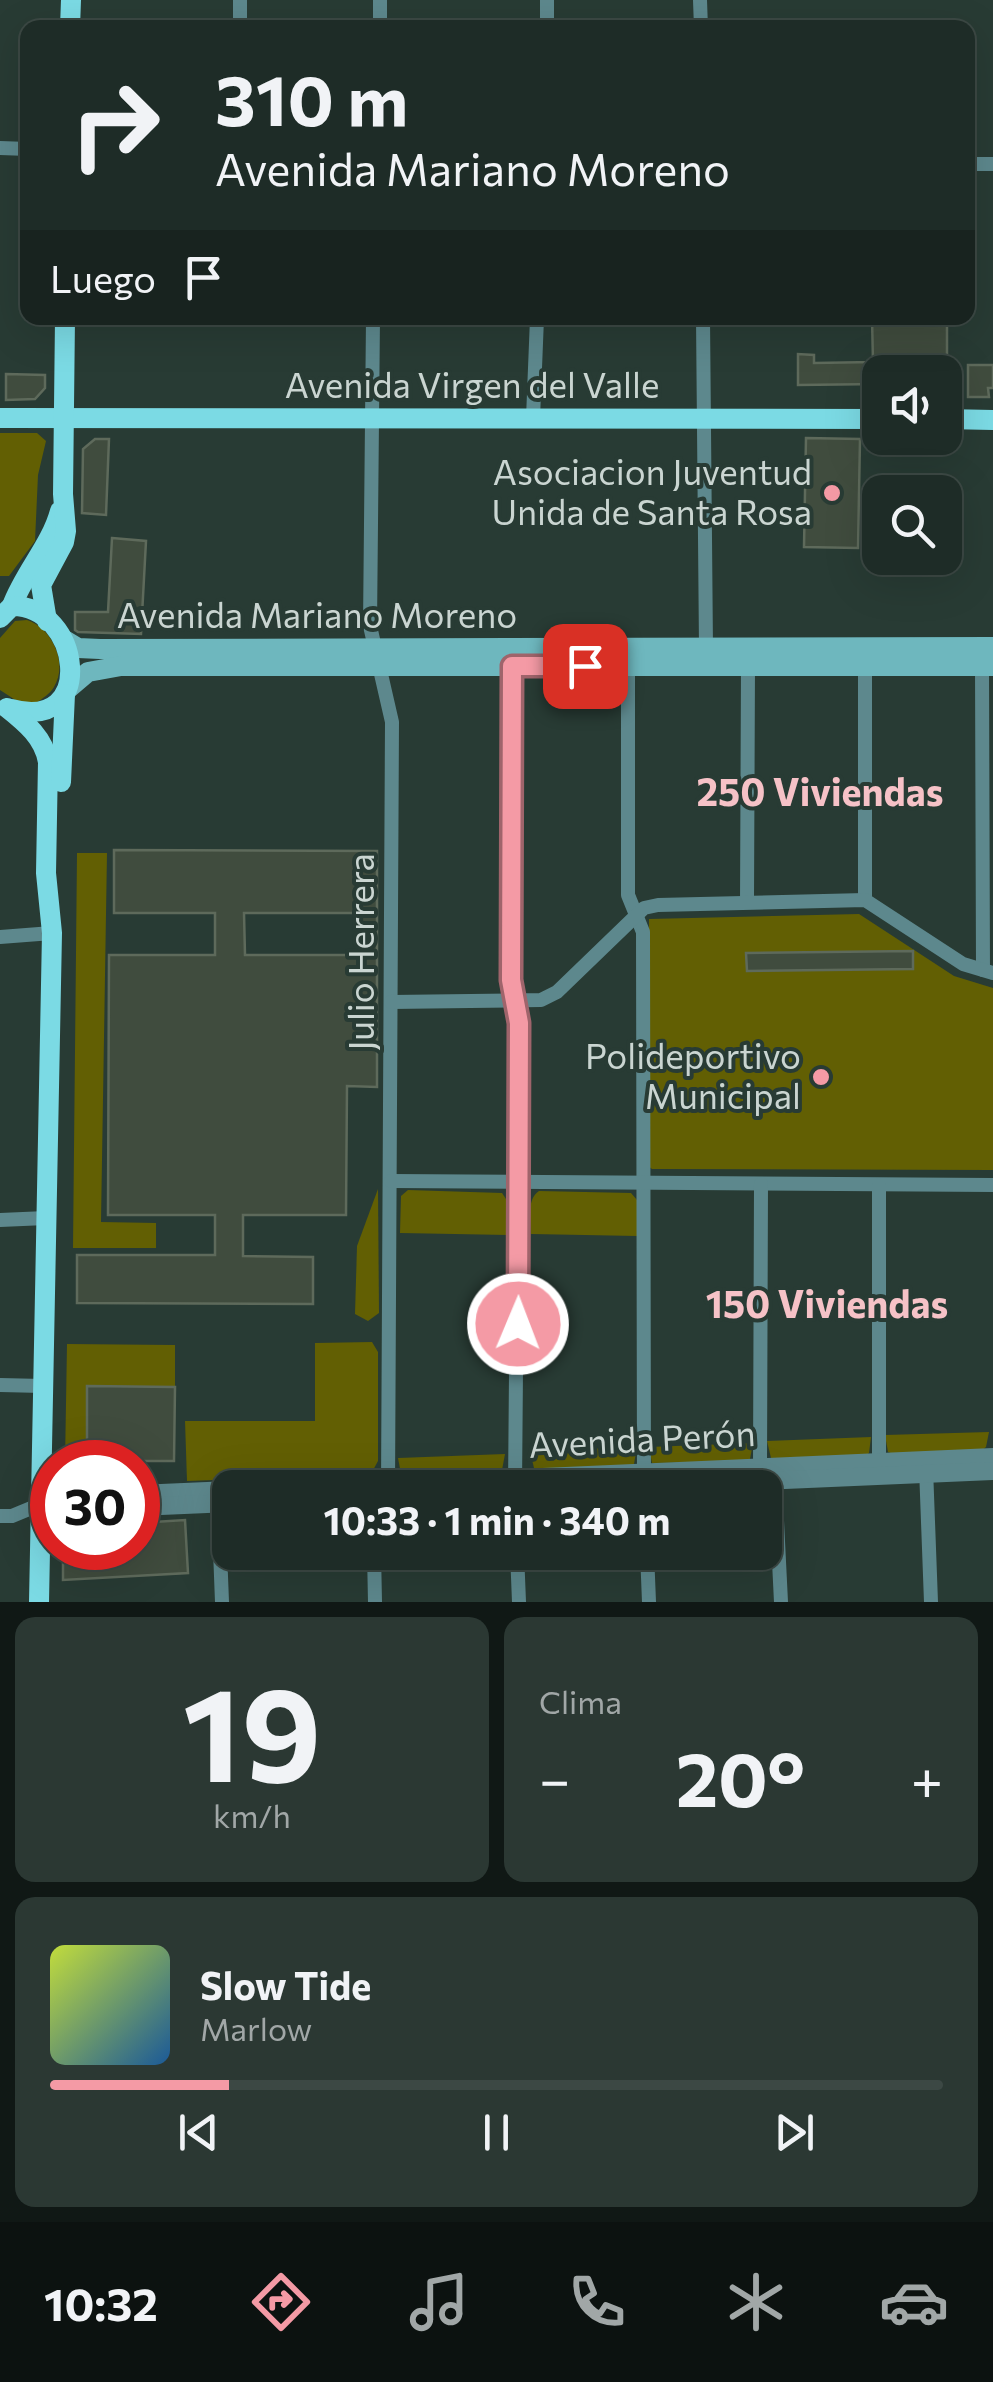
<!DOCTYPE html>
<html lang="es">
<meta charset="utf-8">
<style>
body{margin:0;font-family:Commissioner,sans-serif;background:#2b3833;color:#f1f3f6;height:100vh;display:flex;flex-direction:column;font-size:38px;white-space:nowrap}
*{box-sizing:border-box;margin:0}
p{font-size:32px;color:#a1a7a7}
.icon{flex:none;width:55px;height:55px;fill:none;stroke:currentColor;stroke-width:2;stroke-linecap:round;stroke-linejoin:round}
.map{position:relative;height:1602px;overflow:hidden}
.details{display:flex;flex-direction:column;gap:15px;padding:15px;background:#101815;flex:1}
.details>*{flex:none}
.banner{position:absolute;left:20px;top:20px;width:955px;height:305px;border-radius:20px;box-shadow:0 10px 40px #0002,0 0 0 2px #3c4844;background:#1e2c27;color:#f1f3f6;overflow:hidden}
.fabs{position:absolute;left:862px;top:355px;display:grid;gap:20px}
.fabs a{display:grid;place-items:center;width:100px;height:100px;border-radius:20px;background:#1e2c27;box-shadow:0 10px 40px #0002,0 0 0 2px #3c4844;font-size:50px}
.speed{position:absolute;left:30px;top:1440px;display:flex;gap:20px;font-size:50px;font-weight:700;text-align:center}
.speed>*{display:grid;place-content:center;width:130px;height:130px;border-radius:50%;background:#1e2c27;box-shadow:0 10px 40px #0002,0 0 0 2px #3c4844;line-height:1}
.speed .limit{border:15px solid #d22;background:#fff;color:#111}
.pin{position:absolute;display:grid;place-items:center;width:85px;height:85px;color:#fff;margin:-42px;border-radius:20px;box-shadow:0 5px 15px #0006}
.me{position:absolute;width:110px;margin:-55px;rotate:1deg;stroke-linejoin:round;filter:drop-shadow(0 0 8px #0008)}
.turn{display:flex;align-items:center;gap:35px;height:210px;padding:0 30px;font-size:45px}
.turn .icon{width:130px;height:130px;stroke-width:2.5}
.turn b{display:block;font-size:70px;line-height:85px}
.then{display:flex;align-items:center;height:95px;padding:0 30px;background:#0003;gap:20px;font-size:38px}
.big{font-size:75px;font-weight:700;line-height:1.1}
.details .card{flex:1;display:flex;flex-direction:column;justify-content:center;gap:15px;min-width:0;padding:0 35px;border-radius:20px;background:#2b3833}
.details .dial{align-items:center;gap:0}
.dial b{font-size:130px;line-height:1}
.song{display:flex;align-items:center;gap:30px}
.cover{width:120px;height:120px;border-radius:15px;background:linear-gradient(135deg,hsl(70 70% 55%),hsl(210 70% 35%))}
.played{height:10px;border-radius:5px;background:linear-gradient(90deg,#f49aa5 20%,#3c4844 20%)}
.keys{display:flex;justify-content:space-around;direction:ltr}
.heat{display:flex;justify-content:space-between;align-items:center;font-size:55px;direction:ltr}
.details .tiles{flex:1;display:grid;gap:15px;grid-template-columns:1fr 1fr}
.card:last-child{grid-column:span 2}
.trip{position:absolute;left:212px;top:1470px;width:570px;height:100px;border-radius:20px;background:#1e2c27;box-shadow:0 10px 40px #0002,0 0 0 2px #3c4844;font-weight:700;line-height:100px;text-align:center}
.tab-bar{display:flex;height:160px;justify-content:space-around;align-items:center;background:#0c1210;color:#a1a7a7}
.tab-bar .icon{width:70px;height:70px}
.tab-bar .active{color:#f49aa5}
.tab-bar b{font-size:45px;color:#f1f3f6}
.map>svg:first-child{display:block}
.green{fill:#625f03}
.building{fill:#404c3e;stroke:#5e6a5b;stroke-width:2.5;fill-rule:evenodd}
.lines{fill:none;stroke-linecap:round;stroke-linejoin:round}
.minor{stroke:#5d888d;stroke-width:14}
.tertiary{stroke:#5d888d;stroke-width:18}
.secondary{stroke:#6eb7be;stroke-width:20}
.primary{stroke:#7bdae4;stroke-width:20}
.route-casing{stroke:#9f646b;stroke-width:25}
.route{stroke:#f49aa5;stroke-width:18}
.poi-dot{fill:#f49aa5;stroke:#283b34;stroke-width:4}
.labels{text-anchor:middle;stroke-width:8;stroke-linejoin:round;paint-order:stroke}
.street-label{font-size:35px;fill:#cad5d1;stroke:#283b34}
.poi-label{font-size:35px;fill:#cad5d1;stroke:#283b34;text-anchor:end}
.neighbourhood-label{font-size:38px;font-weight:bold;fill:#f6c2c7;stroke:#283b34}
</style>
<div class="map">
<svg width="993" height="1602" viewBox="0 0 993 1602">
<rect width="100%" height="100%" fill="#283b34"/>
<g class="green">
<polygon points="0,433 37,433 46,441 38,475 35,541 9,576 0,576"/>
<path d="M27 620C51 627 69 663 54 687 50 694 43 698 36 703H20L0 690V638L15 621Z"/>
<polygon points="77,853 107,853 101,1222 156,1223 156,1248 73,1248"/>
<polygon points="859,914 954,976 993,988 993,1170 652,1169 648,1166 649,919"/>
<polygon points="378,1189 379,1313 368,1321 355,1314 357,1246"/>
<polygon points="408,1190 502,1193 508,1202 508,1235 400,1233 401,1196"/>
<path d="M539 1191 631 1193 637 1200V1236L531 1234C531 1220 526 1200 539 1191Z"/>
<polygon points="372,1342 378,1352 378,1461 371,1474 187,1481 185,1421 315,1421 315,1343"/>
<polygon points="67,1344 175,1345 175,1387 88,1386 87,1462 65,1462"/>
<polygon points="989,1432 986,1447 981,1451 896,1455 888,1452 885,1435"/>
<polygon points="871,1437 869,1453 864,1457 779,1461 771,1458 767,1441"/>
<polygon points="753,1443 750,1459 745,1462 652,1463 649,1447"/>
<polygon points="637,1447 634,1464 628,1467 541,1471 534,1468 530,1451"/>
<polygon points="505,1454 502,1470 496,1473 409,1477 401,1474 398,1458"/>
</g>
<g class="building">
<polygon points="872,318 947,318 947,372 880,372 880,384 798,385 798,354 814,355 814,363 873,362"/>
<polygon points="968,365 993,365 993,388 988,388 989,397 968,397"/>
<polygon points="6,374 45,375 45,388 35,399 6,400"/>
<polygon points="806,438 860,439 858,548 804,547"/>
<polygon points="95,439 109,439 106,515 82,513 83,449"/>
<polygon points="112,538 146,541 141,634 78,632 75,630 75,612 108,612"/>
<path d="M114 850 377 851V1087L347 1086 346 1215H243V1256L313 1257V1304L77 1303V1255H215V1215H108L109 955H215V913H114ZM244 913H359V955H245Z"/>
<polygon points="913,951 913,969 747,971 746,953"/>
<polygon points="87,1386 175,1387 174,1461 87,1461"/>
<polygon points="185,1520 188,1573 63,1580 63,1548 138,1548 138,1523"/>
</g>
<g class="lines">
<g class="minor">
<polyline points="700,0 701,28"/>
<polyline points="240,28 240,0"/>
<polyline points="380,28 380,0"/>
<polyline points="547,28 547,0"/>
<polyline points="0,148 28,149"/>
<polyline points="968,164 993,164"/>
<polyline points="373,318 370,626 392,722 388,1488"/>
<polyline points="703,318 706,648"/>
<polyline points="533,418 537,318"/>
<polyline points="512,666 511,980 519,1023 515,1488"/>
<polyline points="982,666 983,970"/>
<polyline points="628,667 628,895 643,932 644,1482"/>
<polyline points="865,667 865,900"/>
<polyline points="747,902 748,667"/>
<polyline points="0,937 52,933"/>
<polyline points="391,1002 541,1000 557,992 644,908 658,905 865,900 963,964 993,973"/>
<polyline points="391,1181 993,1185"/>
<polyline points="761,1184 760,1467 775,1480 781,1602"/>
<polyline points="0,1220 46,1218"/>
<polyline points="0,1385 43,1386"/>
<polyline points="879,1462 879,1185"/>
<polyline points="926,1468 931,1602"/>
<polyline points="218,1498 222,1602"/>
<polyline points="0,1516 12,1516 41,1504"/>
<polyline points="374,1552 375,1602"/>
<polyline points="517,1552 519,1602"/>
<polyline points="647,1552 649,1602"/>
</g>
<g class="tertiary">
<polyline points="293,1488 993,1457"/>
<polyline points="600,1488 993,1471"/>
<polyline points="138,1494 230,1490"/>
<polyline points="138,1507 230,1503"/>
</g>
<g class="secondary">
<polyline points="63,639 78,648 100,649 993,647"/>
<polyline points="68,689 88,672 121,666 993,666"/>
</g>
<g class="primary">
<polyline points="70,28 71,0"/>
<polyline points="0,418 880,419"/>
<polyline points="945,419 993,420"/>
<path d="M12 606C24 573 51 545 60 511"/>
<path d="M0 618 12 606C81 605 98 733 11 709"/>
<polyline points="47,621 41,585 64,542 66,531 63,494 65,318"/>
<path d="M7 708C26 723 44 738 48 762L46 873 52 933 39 1602"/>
<polyline points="61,782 65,694"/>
</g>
</g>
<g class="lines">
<defs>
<polyline id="route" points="518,1324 519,1023 511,980 512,666 585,666"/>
</defs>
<use href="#route" class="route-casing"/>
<use href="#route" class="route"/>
</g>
<g class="poi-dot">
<circle cx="832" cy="493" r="10"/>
<circle cx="821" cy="1077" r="10"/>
</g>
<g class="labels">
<g class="street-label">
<text x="472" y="398">Avenida Virgen del Valle</text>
<text x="317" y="628">Avenida Mariano Moreno</text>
<text transform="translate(362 952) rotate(-90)" y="12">Julio Herrera</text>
<text transform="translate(642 1440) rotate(-3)" y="12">Avenida Perón</text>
</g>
<g class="poi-label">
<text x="812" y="485">Asociacion Juventud<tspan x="812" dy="40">Unida de Santa Rosa</tspan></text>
<text x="801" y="1069">Polideportivo<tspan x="801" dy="40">Municipal</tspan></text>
</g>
<g class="neighbourhood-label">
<text x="820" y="806">250 Viviendas</text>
<text x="827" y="1318">150 Viviendas</text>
</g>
</g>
</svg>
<div class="fabs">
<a><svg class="icon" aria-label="sound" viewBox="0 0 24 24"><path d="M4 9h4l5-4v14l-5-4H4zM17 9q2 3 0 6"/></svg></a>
<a><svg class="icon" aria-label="search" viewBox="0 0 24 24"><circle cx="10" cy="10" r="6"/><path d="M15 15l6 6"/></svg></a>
</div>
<div class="speed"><div class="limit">30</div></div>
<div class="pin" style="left:585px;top:666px;background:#d93025"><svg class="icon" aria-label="arrive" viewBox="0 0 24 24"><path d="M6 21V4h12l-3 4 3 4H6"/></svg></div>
<svg class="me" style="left:518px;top:1324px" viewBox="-20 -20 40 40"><circle r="17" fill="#f49aa5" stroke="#fff" stroke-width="3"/><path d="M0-11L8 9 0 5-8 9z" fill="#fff"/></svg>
<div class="trip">10:33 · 1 min · 340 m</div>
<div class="banner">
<div class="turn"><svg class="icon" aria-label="right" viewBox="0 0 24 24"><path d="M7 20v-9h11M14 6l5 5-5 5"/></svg><div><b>310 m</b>Avenida Mariano Moreno</div></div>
<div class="then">Luego<svg class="icon" aria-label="arrive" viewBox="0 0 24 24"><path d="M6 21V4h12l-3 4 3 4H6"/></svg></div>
</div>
</div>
<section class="details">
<div class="tiles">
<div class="card dial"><b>19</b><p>km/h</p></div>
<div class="card"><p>Clima</p>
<div class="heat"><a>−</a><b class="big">20°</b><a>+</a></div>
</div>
<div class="card">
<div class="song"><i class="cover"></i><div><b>Slow Tide</b><p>Marlow</p></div></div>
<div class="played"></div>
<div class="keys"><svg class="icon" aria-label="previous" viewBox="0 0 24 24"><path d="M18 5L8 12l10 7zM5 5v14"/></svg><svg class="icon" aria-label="pause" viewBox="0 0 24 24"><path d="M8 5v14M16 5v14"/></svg><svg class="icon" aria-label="next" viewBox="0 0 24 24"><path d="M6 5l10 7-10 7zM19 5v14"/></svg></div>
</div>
</div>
</section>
<nav class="tab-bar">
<b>10:32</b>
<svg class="icon active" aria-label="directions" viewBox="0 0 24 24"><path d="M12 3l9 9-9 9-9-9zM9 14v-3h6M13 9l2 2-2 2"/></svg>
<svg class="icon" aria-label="music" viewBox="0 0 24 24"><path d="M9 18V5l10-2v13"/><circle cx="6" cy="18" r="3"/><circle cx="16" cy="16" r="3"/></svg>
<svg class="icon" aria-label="phone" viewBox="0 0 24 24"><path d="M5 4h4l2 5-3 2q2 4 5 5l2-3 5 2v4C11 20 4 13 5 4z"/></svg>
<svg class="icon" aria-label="climate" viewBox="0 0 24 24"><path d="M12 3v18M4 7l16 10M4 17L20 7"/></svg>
<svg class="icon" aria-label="car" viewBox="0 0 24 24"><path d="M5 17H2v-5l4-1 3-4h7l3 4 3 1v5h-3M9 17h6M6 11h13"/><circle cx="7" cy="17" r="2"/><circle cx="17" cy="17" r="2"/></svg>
</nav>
